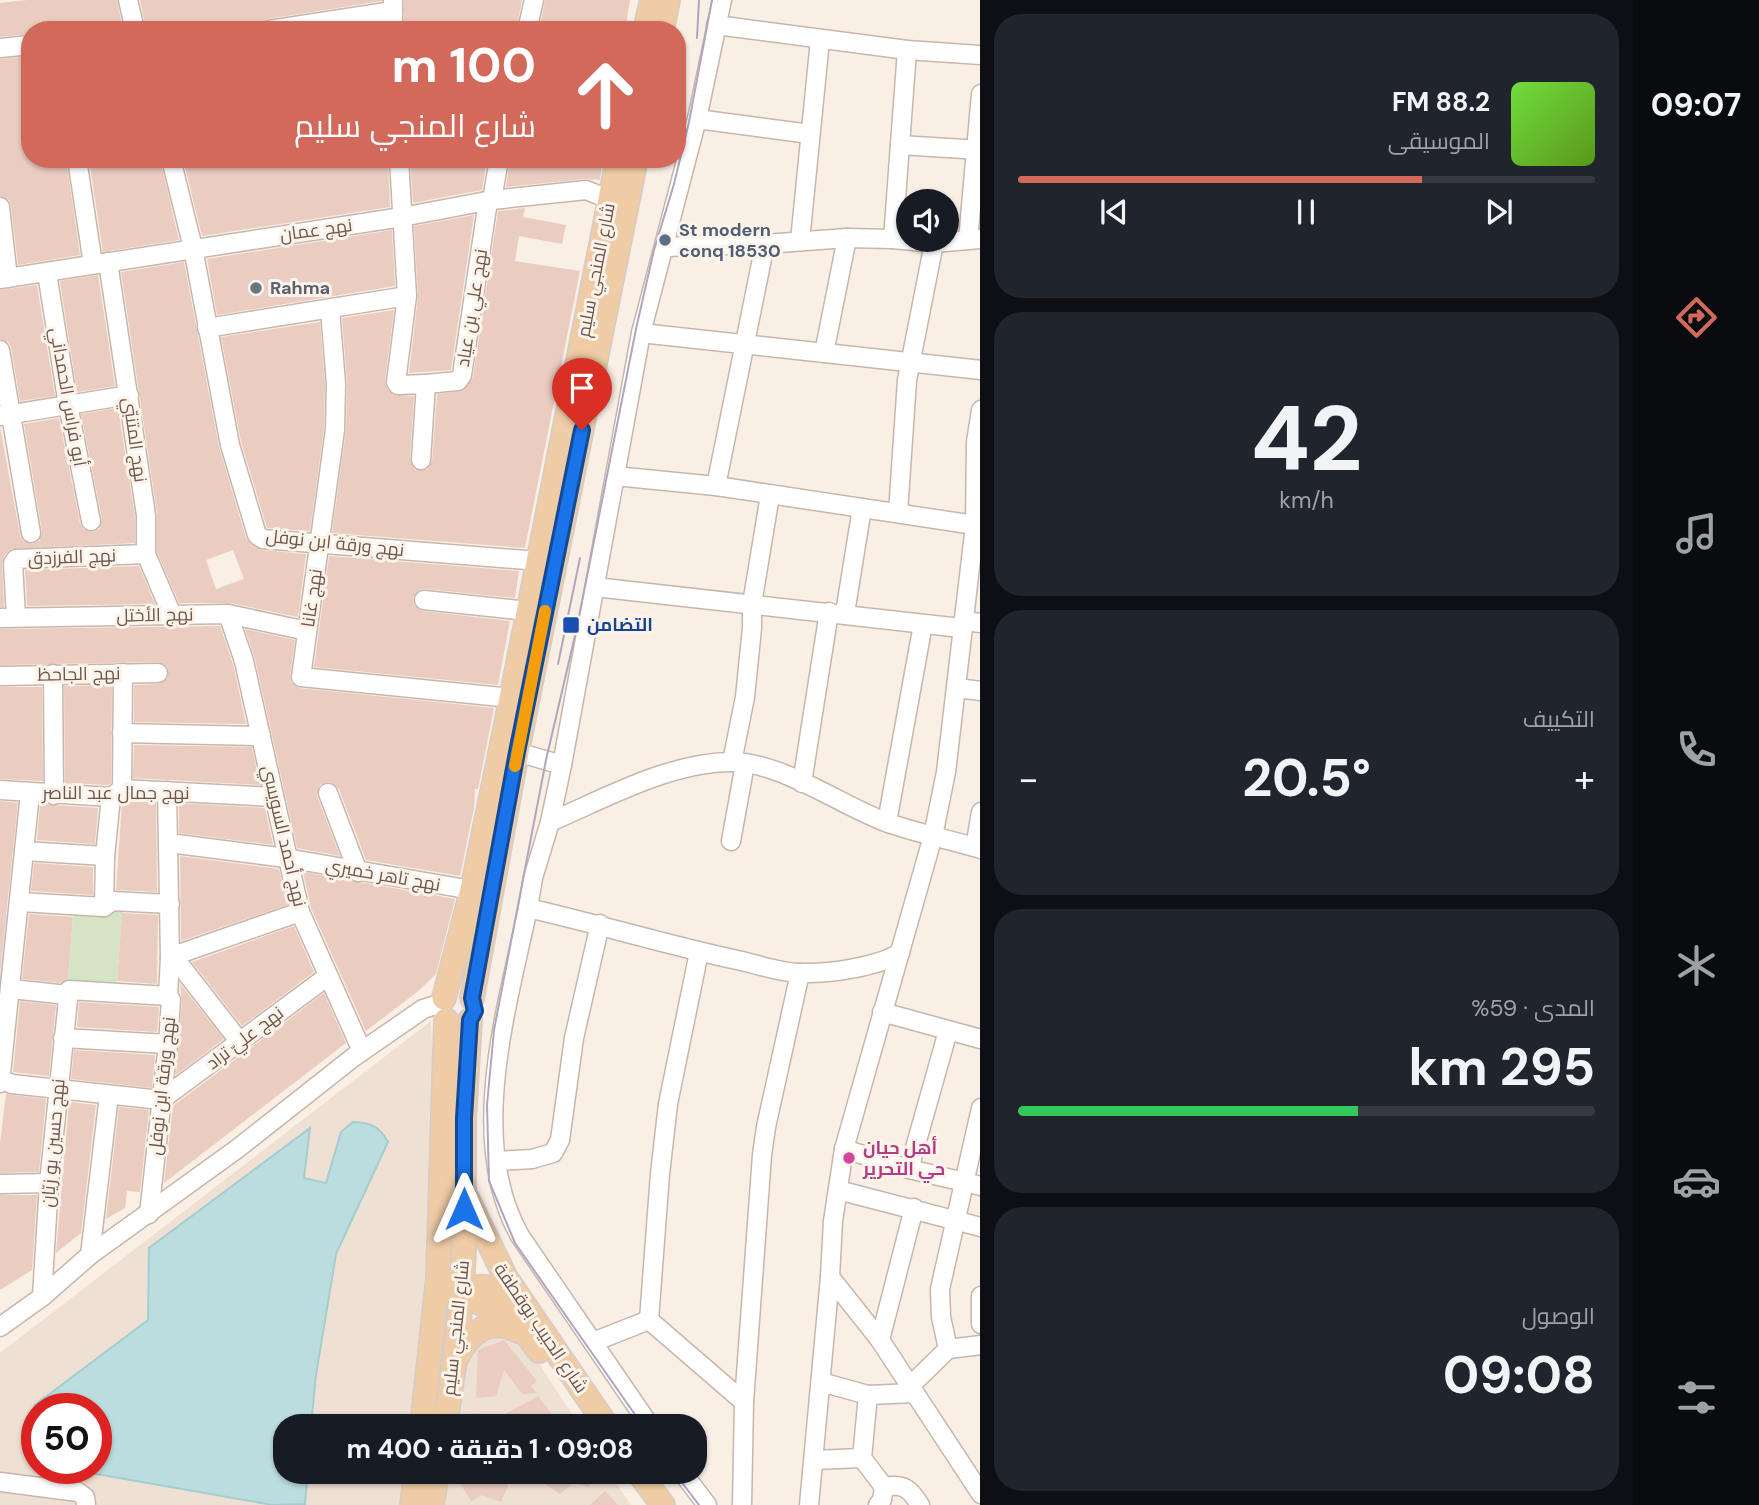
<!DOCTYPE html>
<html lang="ar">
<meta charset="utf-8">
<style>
body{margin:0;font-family:"DM Sans",Cairo,sans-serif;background:#20242c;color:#f1f3f6;direction:rtl;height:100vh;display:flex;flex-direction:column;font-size:26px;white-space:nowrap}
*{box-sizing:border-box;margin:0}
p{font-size:23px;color:#9ea1a6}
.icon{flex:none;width:38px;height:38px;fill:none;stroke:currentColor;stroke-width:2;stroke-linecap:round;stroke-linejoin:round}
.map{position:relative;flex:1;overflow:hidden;direction:ltr}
.details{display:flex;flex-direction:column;gap:14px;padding:14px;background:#0d0f14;width:653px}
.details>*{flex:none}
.hud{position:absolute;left:21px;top:21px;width:665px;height:147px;border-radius:28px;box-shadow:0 2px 5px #0004;direction:rtl;background:#d2695a;color:#fff;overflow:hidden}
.controls{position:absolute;left:896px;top:189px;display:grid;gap:14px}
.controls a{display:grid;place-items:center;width:63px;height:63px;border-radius:50%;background:#171b24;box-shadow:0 2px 5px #0004;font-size:35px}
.speed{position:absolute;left:21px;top:1393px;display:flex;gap:14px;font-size:35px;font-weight:700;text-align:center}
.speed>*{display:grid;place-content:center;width:91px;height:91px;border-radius:50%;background:#171b24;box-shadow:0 2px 5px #0004;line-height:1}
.speed .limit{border:10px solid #d22;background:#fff;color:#111}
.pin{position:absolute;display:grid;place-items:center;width:60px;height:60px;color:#fff;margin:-72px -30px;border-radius:50% 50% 50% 0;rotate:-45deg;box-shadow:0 0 7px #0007}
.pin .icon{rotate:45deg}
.me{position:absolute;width:77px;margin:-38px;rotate:0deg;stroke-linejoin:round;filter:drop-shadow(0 0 5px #0008)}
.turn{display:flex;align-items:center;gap:24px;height:147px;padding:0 35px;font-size:32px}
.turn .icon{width:91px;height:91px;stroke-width:2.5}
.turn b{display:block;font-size:49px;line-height:60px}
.big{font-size:52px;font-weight:700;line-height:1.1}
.details .tile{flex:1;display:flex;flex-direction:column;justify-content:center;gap:10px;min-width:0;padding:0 24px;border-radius:28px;background:#20242c}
.details .dial{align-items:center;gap:0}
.dial b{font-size:91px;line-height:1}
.song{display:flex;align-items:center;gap:21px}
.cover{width:84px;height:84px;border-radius:10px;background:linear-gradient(135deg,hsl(100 70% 55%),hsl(90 70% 35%))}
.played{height:7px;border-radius:4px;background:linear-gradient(90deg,#d2695a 70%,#363941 70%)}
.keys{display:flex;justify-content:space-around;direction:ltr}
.heat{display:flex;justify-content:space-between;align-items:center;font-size:38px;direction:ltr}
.charge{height:10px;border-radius:5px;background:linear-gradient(90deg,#34c759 59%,#363941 0)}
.trip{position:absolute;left:273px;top:1414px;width:434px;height:70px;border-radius:28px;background:#171b24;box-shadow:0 2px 5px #0004;font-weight:700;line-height:70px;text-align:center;direction:rtl}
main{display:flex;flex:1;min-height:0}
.dock{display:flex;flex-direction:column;width:126px;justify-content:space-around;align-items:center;background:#090b0e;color:#9ea1a6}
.dock .icon{width:49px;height:49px}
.dock .current{color:#d2695a}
.dock b{font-size:32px;color:#f1f3f6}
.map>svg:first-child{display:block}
.residential{fill:#efe0d4;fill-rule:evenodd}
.education{fill:#ece1f5}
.green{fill:#d4e4c5}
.water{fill:#bcdddf;stroke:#a3cdcf;stroke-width:2}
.building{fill:#eacdc0;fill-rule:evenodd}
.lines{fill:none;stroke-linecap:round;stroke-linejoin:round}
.minor-casing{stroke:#c8b6ac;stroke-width:21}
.major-casing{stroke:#d3ccca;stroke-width:26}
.minor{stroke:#fff;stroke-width:18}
.major{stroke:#efcca5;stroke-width:23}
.tram{stroke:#b1a5c0;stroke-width:2}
.route-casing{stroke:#114b97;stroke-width:18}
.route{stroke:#1a73e8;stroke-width:12}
.slow{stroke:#f59e0b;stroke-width:12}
.service-dot{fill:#5c6f8a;stroke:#fcf3ea;stroke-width:2.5}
.worship-dot{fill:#6b7280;stroke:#fcf3ea;stroke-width:2.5}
.transit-dot{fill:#1a4fb4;stroke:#fcf3ea;stroke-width:2.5}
.hotel-dot{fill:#d1479c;stroke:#fcf3ea;stroke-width:2.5}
.labels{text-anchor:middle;stroke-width:6;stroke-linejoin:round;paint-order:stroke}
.street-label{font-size:18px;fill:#6d564d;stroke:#fcf3ea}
.service-label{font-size:18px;font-weight:bold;fill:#4e5e75;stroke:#fcf3ea;text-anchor:start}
.worship-label{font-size:18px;font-weight:bold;fill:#5b616d;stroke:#fcf3ea;text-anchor:start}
.transit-label{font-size:18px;font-weight:bold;fill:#164399;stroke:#fcf3ea;text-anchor:start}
.hotel-label{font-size:18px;font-weight:bold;fill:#b23c85;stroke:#fcf3ea;text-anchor:start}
</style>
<main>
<nav class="dock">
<b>09:07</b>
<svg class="icon current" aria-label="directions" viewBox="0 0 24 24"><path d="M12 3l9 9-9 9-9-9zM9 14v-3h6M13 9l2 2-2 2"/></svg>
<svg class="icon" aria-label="music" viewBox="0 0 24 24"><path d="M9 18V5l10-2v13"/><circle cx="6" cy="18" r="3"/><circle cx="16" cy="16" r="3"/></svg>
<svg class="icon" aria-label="phone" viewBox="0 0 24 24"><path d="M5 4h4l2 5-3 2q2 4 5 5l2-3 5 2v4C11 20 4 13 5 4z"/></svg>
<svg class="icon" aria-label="climate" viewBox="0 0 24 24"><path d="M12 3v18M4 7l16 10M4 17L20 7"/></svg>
<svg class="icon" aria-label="car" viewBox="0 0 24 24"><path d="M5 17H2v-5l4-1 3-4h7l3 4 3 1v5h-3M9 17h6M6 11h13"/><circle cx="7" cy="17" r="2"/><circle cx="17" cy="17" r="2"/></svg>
<svg class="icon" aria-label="filters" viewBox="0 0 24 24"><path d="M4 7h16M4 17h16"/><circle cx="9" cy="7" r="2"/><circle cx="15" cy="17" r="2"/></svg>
</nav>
<section class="details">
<div class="tile">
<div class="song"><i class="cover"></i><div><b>88.2 FM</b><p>الموسيقى</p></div></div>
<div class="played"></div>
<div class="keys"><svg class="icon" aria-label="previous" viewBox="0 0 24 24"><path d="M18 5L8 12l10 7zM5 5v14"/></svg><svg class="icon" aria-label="pause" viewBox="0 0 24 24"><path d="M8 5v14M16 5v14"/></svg><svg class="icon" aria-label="next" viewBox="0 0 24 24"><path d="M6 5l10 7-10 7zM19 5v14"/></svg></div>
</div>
<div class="tile dial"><b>42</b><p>km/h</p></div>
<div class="tile"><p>التكييف</p>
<div class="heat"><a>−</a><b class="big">20.5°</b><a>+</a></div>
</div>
<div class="tile"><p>المدى · 59%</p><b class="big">295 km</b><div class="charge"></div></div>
<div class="tile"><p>الوصول</p><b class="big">09:08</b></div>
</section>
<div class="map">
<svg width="981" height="1505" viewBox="0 0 981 1505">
<rect width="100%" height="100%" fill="#f9efe4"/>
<g class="residential">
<path d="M431 1021 437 1174 414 1426H285V1472H408L404 1505H0V1353ZM37 1409H96V1468H37Z"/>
<polygon points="485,1328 524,1341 580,1426 454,1426 462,1362"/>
<polygon points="447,1472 609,1472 631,1505 443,1505"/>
</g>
<polygon class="education" points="0,913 14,914 0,1053"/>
<polygon class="green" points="123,903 116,991 67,989 74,908"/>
<path class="water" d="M353 1122C371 1123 379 1126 388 1142L336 1254 316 1375 311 1426H285V1472H308L305 1504 273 1505 62 1468H96V1409H37V1456L29 1449 25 1430 35 1405 148 1320 149 1248 310 1128 304 1178 326 1183 341 1132Z"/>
<g class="building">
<polygon points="27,0 117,0 123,30 30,30 30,34 0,37 0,3"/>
<polygon points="140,0 382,0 382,1 267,19 261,22 258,29 146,30"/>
<polygon points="404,0 522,0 516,30 404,30"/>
<polygon points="545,0 630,0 625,30 539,30"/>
<polygon points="382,24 382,30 346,30"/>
<polygon points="30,56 30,159 66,159 80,255 18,265 11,206 9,200 0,196 0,59"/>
<polygon points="89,159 160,159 179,240 103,252"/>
<polygon points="183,159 388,159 390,207 202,236"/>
<polygon points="410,159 487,159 482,190 413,203"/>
<polygon points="510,159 603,159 600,180 585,179 506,187"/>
<polygon points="525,208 523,217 566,225 562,244 519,236 515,261 580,271 525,548 332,533 346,430 347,383 342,318 394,310 385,381 387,388 393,395 414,396 410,460 415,470 427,470 432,461 437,394 463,391 473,377 498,211"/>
<polygon points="474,215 451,370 409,373 418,297 414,226"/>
<polygon points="392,230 395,286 217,315 207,259"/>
<path d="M184 262 219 447 246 538 251 544 261 550 306 554 298 617 230 603H179L157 552V513L121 272ZM233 550 244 579 216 589 206 560Z"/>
<polygon points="98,275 115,386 77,392 60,281"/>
<polygon points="37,285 55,396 20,401 11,347 8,342 0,339 0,290"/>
<polygon points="320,322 325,384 324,429 310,531 267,528 241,442 221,337"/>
<polygon points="118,408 135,516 135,543 11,549 4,556 2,563 4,607 0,607 0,427 20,535 23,541 32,544 39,541 42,531 24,424 59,418 80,523 83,529 93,532 99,529 102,519 81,414"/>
<polygon points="329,556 519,571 515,598 425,589 419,590 413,598 414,605 423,611 510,621 498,685 314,667"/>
<polygon points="139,566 155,604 27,606 25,570"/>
<polygon points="220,626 233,664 246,724 134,722 134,685 159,684 168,678 168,668 158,662 0,665 0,629"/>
<polygon points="245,629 295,640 290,676 291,682 299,688 494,708 478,789 475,789 474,808 460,876 366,860 339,789 330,782 320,785 317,796 340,856 297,848 255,659"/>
<polygon points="112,685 111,783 108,785 65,783 64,686"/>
<polygon points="0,687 42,687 43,781 0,779"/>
<polygon points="134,745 252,747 260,785 133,778"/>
<polygon points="0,801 18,803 0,972"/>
<polygon points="125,801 156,802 157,892 116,890 122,803"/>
<polygon points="179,803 265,808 273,845 179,833"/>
<polygon points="40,804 98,808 95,844 37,840"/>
<polygon points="180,856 279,869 287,905 181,941"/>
<polygon points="34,863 93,867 93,895 31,891"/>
<polygon points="303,872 455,899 436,974 417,992 366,1031 311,908"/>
<polygon points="122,913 158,915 157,984 117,981"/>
<polygon points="29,914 73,917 68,979 60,983 22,979"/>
<polygon points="294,926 314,972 242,1026 192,962"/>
<polygon points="180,984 224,1039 176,1075 182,1001"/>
<polygon points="324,993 346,1043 164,1183 173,1106"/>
<polygon points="20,1001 56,1005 49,1076 13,1072"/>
<polygon points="79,1002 159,1007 157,1032 77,1027"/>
<polygon points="74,1050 155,1055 152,1088 71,1079"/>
<polygon points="6,1094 46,1099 39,1172 0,1173 0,1143"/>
<polygon points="69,1102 96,1105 81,1233 56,1253"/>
<polygon points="119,1107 149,1110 140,1192 127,1191 125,1208 106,1219"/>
<polygon points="0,1195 37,1195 32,1270 0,1290"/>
<polygon points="504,1340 537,1381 531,1386 536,1393 522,1394 504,1370 496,1396 476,1398 478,1350"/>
<polygon points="538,1396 561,1426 472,1426 478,1413 489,1418 487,1424"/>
<polygon points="476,1472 504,1472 508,1486 501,1502 482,1495 471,1501 458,1480"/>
<polygon points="550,1472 593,1472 589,1487 574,1483 560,1494 546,1485"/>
<polygon points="605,1491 618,1505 590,1505"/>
</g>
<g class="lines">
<defs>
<g id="minor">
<polyline points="128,0 135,30"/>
<polyline points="393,0 393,30"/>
<polyline points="716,25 907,50 981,55"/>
<polyline points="269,30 393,11"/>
<polyline points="527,30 534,0"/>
<polyline points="0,48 30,45"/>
<polyline points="697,119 810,134"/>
<polyline points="900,145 981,150"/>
<polyline points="77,159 93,264"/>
<polyline points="171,159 193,248 230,445 257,535 263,539 539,561"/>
<polyline points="399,159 407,296 396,382 398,385 426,384 421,460"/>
<polyline points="492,200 499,159"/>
<polyline points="0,207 8,278"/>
<polyline points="893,239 907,50"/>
<polyline points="968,240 981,94"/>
<polyline points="800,241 820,40"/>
<polyline points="664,247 765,244 847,238 893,239 934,243 981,239"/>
<polyline points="108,262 146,515 146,554 172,615"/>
<polyline points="47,273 68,405 91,521"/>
<polyline points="0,279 402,217 492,200 586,190 601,196 617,210"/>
<polyline points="330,309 336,384 335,430 301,677 511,698"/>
<polyline points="207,328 407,296"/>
<polyline points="641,333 981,370"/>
<polyline points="0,350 31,533"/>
<polyline points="824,353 847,238"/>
<polyline points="426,384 458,381 462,375 488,201"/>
<polyline points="981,410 976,442 975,525 946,772 933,836 844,1149 833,1221 830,1277 880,1340 981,1494"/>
<polyline points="0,416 129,395"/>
<polyline points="615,476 716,486 975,525"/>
<polyline points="716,486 765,244"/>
<polyline points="898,513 907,380 934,243"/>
<polyline points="595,587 961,628"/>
<polyline points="424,600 528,611"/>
<polyline points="845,613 862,508"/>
<polyline points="228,614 244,661 300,912 362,1051"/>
<polyline points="16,617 13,563 16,559 146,554"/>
<polyline points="0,618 228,614 307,631"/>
<polyline points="963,621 981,623"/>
<polyline points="53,674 54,795"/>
<polyline points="0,676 158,673"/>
<polyline points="957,688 981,691"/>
<polyline points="122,733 261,736"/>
<path d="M517 752 562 765 550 822 533 878 528 908C598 924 667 945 737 960 757 964 780 973 800 973 828 974 877 967 900 953"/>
<polyline points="732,762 745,697 752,628 752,604 770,495"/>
<polyline points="562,765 641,333 697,119 722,0"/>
<polyline points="802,783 829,612"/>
<polyline points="122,789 123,673"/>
<polyline points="0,790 111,797 122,789 273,797"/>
<polyline points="328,793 358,872"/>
<path d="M550 822C606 798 668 763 730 762 781 761 841 806 888 823 918 833 950 840 981 849"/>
<polyline points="887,822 923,624"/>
<polyline points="731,841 745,764"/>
<polyline points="169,843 286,858 472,890"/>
<polyline points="975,847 981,812"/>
<polyline points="24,851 105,856"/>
<polyline points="20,902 104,907 112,901 170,904"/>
<polyline points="104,907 105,856 111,797"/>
<path d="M528 908C507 1008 466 1141 520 1236L650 1426"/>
<polyline points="699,952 668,1104 660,1174 649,1320 744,1402"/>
<polyline points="173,956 240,1042"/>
<polyline points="170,957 300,912"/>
<polyline points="11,989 68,995"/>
<polyline points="882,1012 981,1039"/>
<polyline points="63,1038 168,1044"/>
<polyline points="0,1079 12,1084 161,1100 328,976"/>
<polyline points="0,1083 30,793"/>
<polyline points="981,1108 940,1289 941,1317 948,1349 981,1345"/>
<polyline points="844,1149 909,1169 981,1186"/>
<polyline points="497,1161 532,1159 553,1153 560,1140 574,1038 600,924"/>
<polyline points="909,1169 948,1031"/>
<polyline points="0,1184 49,1183"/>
<polyline points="838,1190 981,1227"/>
<polyline points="149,1214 168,1044 171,1000 168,996 170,957 167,791"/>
<polyline points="90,1255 109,1095"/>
<polyline points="981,1296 981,1324"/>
<polyline points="42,1297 49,1183 69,990 168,996"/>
<polyline points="0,1327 42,1297 90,1255 237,1149 355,1056 423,1009 442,1003"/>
<polyline points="880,1340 914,1208"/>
<polyline points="593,1342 649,1320"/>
<polyline points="821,1382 868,1395 915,1393"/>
<polyline points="910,1386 948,1349"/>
<polyline points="868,1395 862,1458 884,1487 882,1500 878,1505"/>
<polyline points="814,1460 862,1458"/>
<polyline points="682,1472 707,1505"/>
<polyline points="0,1482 78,1492 85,1497 86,1505"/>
<path d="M884 1487C904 1483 910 1489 920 1505"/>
<polyline points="742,1505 744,1402 762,1155 766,1127 800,973"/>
<polyline points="809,1505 830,1277"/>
</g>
<g id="major">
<polyline points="645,30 652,0"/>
<polyline points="662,30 668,0"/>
<polyline points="444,998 472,890 503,739 618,159"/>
<polyline points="472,998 517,752 636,159"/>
<polyline points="468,1200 506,1278 607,1426"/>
<polyline points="450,1285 522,1328 539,1351"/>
<path d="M458 1297C474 1277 505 1290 520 1304"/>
<path d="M457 1357C470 1332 490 1316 518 1331"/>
<polyline points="422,1426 438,1278 446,1020"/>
<polyline points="445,1426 455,1360 462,1291 464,1249 464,1118 470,1020"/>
<polyline points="638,1472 663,1505"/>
<polyline points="412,1505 416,1472"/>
<polyline points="432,1505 437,1472"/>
</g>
</defs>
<use href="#minor" class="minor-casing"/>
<use href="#major" class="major-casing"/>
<use href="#minor" class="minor"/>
<use href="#major" class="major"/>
<g class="tram">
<polyline points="697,38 699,0"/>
<polyline points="558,664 580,558"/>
<polyline points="643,1426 515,1243 489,1181 487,1105 494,1030 546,760 577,627 636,329 654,250 674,184 689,122 712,0"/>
<polyline points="674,1472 699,1505"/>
</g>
</g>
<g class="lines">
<defs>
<polyline id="route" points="464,1209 464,1118 470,1020 475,1011 472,998 517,752 582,430"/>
</defs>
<use href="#route" class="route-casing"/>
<use href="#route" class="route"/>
<polyline class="slow" points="515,766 545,611"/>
</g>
<circle class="service-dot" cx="665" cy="240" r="7"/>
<circle class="worship-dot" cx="256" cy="288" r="7"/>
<rect class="transit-dot" x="562" y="616" width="18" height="18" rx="3.5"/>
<circle class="hotel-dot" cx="849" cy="1158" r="7"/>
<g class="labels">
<g class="street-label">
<text transform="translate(316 230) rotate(-8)" y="6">نهج عمان</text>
<text transform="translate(596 270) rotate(-79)" y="6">شارع المنجي سليم</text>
<text transform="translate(472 308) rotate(-81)" y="6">نهج علي بن عياد</text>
<text transform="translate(68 397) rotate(80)" y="6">أبو فراس الحمداني</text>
<text transform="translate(135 440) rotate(82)" y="6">نهج المتنبّي</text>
<text transform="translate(335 543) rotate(6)" y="6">نهج ورقة ابن نوفل</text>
<text transform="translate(72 557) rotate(-2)" y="6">نهج الفرزدق</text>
<text transform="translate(312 598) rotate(-82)" y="6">نهج غانا</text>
<text transform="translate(155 615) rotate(-1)" y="6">نهج الأختل</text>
<text transform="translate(79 674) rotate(-1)" y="6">نهج الجاحظ</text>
<text x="116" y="799">نهج جمال عبد الناصر</text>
<text transform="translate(284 836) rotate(77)" y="6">نهج أحمد السويسي</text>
<text transform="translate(383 875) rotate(10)" y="6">نهج تاهر خميري</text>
<text transform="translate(245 1038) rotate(-37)" y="6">نهج عليّ تراد</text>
<text transform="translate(162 1086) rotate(-84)" y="6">نهج ورقة ابن نوفل</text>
<text transform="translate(53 1143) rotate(-85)" y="6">نهج حسين بو زيّان</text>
<text transform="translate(456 1328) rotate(-84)" y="6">شارع المنجي سليم</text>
<text transform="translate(541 1328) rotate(56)" y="6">شارع الحبيب بوقطفة</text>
</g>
<g class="service-label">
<text x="679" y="236">St modern<tspan x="679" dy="21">conq 18530</tspan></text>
</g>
<g class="worship-label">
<text x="270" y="294">Rahma</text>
</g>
<g class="transit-label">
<text x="587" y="631">التضامن</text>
</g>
<g class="hotel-label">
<text x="863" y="1154">أهل حيان<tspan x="863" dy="21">حي التحرير</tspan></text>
</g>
</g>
</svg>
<div class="controls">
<a><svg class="icon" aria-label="sound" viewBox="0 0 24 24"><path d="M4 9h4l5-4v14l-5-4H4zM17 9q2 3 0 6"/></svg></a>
</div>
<div class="speed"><div class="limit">50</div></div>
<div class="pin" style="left:582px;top:430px;background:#d93025"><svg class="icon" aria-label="arrive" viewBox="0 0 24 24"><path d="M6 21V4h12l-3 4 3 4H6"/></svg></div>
<svg class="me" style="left:464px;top:1209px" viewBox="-20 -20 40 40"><path d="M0-17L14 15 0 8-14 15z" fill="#1a73e8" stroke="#fff" stroke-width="4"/></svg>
<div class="trip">09:08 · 1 دقيقة · 400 m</div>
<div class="hud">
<div class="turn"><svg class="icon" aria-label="ahead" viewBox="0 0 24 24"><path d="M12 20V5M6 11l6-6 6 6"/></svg><div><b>100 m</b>شارع المنجي سليم</div></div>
</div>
</div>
</main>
